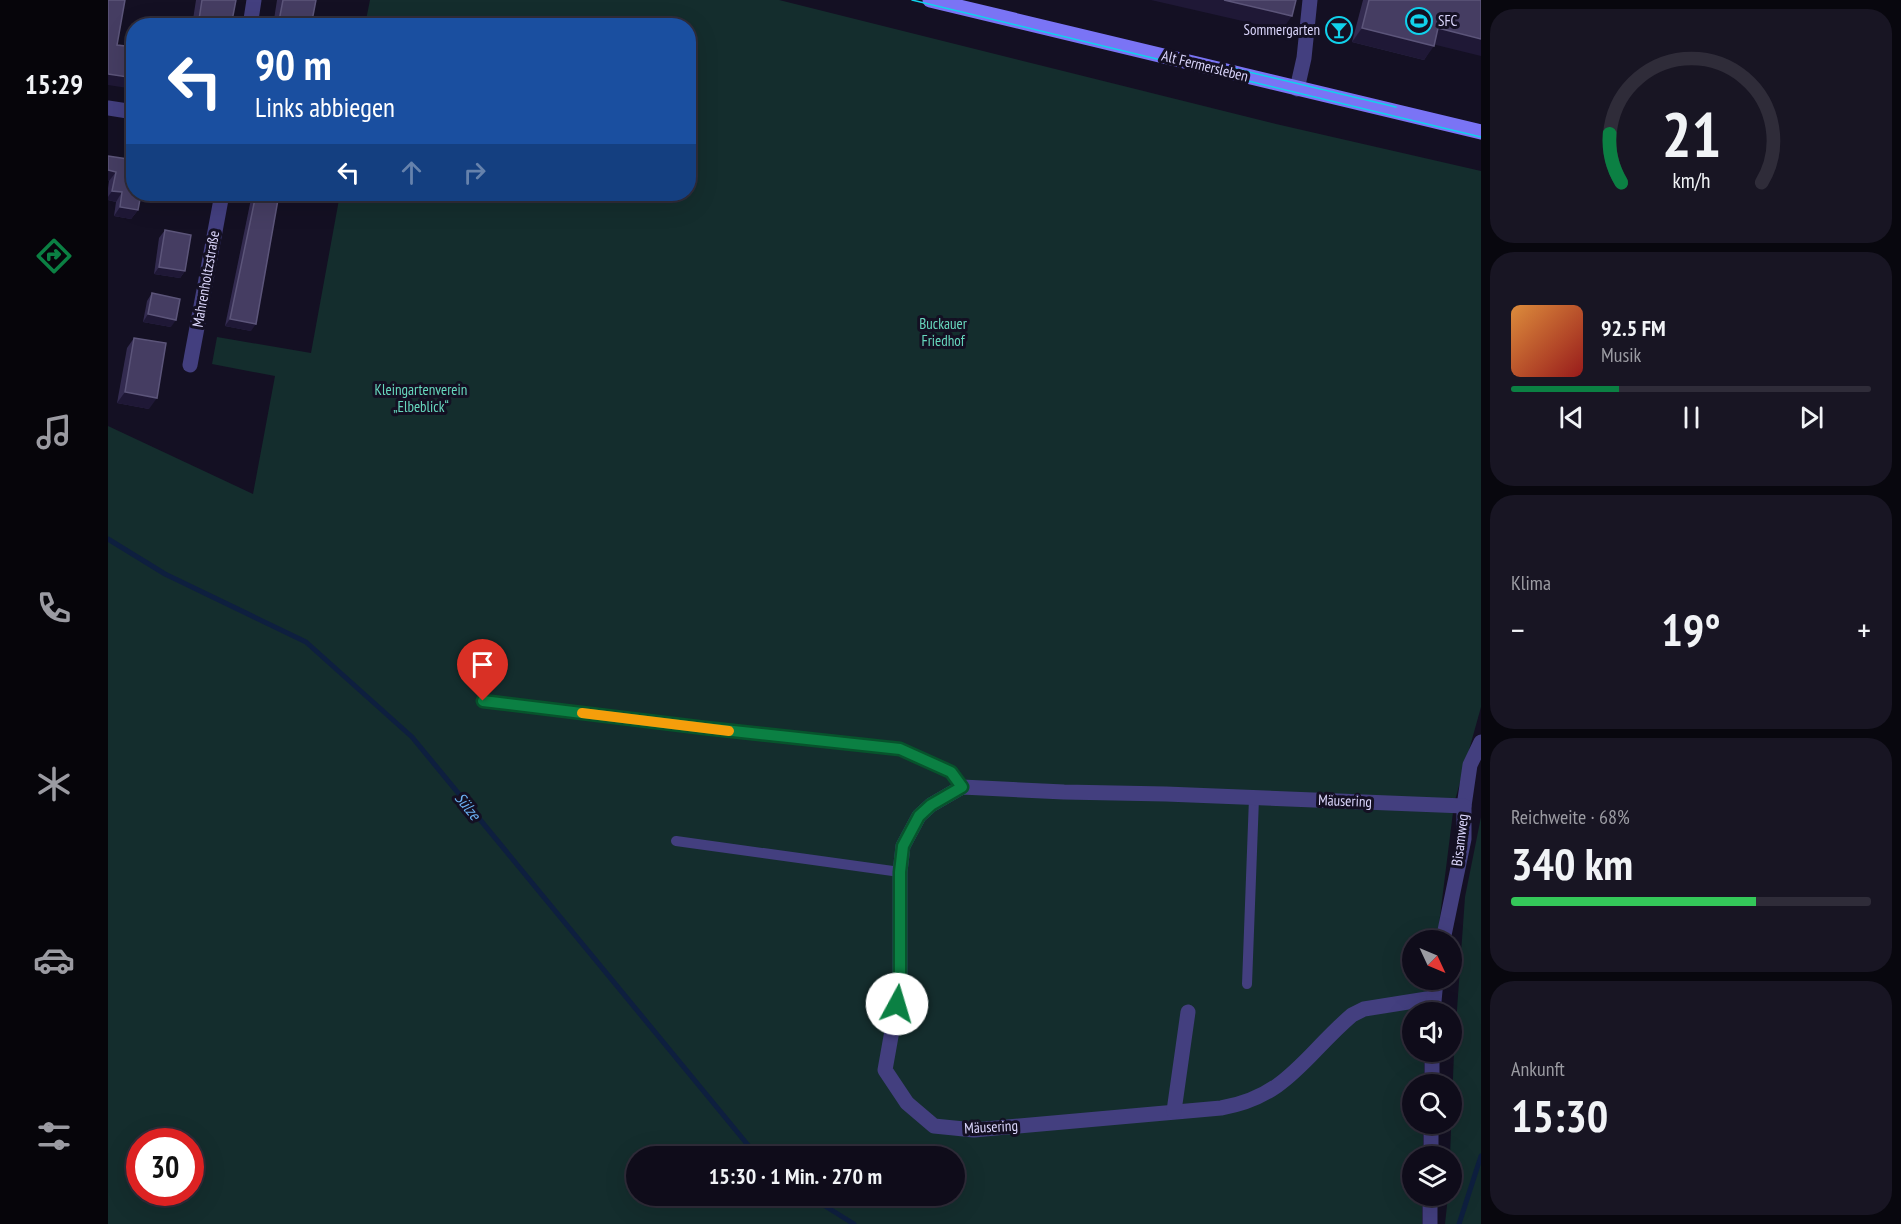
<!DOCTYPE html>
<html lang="de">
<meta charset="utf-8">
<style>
body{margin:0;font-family:"PT Sans Narrow",sans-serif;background:#181523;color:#f1f3f6;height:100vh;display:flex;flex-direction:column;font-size:22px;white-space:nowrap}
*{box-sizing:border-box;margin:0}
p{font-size:20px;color:#9b9ba2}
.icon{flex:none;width:33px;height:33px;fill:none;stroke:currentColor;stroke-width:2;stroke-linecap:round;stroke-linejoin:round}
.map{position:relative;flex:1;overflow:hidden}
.side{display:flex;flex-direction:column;gap:9px;padding:9px;background:#08070e;width:420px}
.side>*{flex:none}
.hud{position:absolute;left:18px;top:18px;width:570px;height:183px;border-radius:24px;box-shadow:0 6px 24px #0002,0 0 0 2px #2f2c39;background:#1a4fa0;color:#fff;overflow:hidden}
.needle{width:39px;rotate:134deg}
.tools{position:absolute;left:1294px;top:930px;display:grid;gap:12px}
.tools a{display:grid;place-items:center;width:60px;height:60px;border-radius:50%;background:#0f0c1a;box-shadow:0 6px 24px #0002,0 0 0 2px #2f2c39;font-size:30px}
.speed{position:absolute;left:18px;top:1128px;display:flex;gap:12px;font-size:30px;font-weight:700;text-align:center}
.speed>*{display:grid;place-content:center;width:78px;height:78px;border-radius:50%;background:#0f0c1a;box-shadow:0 6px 24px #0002,0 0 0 2px #2f2c39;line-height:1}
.speed .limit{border:9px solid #d22;background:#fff;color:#111}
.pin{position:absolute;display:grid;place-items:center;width:51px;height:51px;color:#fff;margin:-62px -26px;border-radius:50% 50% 50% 0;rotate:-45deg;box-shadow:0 0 6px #0007}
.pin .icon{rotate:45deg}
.me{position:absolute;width:66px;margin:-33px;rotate:6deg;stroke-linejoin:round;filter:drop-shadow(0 0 4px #0008)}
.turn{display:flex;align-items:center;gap:21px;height:126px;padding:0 30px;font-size:27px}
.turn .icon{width:78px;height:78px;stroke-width:2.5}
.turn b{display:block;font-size:42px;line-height:51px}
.lanes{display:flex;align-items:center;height:57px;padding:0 30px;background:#0003;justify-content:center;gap:30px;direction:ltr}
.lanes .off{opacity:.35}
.big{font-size:45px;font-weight:700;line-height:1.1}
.side .tile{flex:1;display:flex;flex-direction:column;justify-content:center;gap:9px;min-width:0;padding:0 21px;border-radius:24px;background:#181523}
.side .dial{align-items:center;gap:0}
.dial svg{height:156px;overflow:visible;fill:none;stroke:#2f2c39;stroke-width:7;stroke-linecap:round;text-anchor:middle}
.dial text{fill:#f1f3f6;stroke:none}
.song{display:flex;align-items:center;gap:18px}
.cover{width:72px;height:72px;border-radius:9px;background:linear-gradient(135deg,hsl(30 70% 55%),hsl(0 70% 35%))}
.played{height:6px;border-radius:3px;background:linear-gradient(90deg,#0b8043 30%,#2f2c39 30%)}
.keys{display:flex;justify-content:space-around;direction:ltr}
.heat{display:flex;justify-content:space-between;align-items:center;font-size:33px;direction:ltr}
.charge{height:9px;border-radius:4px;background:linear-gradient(90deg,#34c759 68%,#2f2c39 0)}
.trip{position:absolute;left:518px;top:1146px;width:339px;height:60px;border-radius:30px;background:#0f0c1a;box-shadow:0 6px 24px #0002,0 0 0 2px #2f2c39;font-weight:700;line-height:60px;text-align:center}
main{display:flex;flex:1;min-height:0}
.tab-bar{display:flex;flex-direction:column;width:108px;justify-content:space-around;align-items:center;background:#06050a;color:#9b9ba2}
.tab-bar .icon{width:42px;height:42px}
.tab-bar .on{color:#0b8043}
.tab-bar b{font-size:27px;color:#f1f3f6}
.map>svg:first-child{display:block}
.green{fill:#142d2d;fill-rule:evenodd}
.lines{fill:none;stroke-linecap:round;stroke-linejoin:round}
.stream{stroke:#0e1f3f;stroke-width:5}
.service{stroke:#433f7f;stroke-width:10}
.minor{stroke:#433f7f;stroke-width:15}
.secondary{stroke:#7a74f5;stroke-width:15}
.tram{stroke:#11d2ec;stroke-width:1.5}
.wall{fill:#332b50}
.shaded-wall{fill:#1f1836}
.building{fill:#453d62;stroke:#5c557a;stroke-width:1.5}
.route-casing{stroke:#07532c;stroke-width:15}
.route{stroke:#0b8043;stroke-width:10}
.slow{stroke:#f59e0b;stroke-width:10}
.labels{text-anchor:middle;stroke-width:6;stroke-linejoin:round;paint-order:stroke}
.poi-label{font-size:15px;fill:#dbd6fc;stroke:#141023;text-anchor:start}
.street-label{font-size:15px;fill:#dbd6fc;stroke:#141023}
.park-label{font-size:15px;fill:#67d7bd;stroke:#141023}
.water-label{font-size:16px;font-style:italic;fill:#6cb2f4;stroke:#141023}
</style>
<main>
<nav class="tab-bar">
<b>15:29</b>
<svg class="icon on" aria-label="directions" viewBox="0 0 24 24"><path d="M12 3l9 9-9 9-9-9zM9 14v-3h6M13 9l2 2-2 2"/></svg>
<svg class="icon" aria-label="music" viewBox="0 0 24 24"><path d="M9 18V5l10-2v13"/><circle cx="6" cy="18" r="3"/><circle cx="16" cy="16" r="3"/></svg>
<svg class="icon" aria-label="phone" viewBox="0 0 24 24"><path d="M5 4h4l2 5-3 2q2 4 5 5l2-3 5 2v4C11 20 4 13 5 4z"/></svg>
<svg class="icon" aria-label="climate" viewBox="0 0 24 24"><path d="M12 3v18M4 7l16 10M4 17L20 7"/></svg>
<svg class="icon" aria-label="car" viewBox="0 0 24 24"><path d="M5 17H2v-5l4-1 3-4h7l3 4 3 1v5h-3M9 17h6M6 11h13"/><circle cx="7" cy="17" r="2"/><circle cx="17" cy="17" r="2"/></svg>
<svg class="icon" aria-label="filters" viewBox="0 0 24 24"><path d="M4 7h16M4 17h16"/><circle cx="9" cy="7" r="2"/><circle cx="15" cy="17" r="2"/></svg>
</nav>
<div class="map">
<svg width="1373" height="1224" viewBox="0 0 1373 1224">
<rect width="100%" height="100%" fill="#141023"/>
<g class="green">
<path d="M262 0H671L1168 124 1373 171V707L1346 804 1329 940H1305V980H1324L1320 1012H1305V1052H1316V1084H1305V1124H1315V1156H1305V1196H1314V1224H0V426L145 494 167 376 104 364 109 337 203 353 232 194H580V26L257 25ZM32 1142H82V1192H32ZM528 1156H846V1196H528Z"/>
<polygon points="1373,817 1373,1224 1337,1224 1340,1196 1344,1196 1344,1156 1342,1156 1346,1052 1357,897"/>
</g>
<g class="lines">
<g class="stream">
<polyline points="0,539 57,574 198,642 304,737 649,1156"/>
<polyline points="701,1196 746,1224"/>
<polyline points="1351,1224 1373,1156"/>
</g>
<g class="service">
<polyline points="375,701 597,728 792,749 843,772 854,787"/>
<polyline points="568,841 792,872"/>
<polyline points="1139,984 1146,798"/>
</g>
<g class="minor">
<polyline points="142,26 146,0"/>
<polyline points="1189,89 1196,58 1202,0"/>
<polyline points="0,108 26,112"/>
<polyline points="82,365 114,194"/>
<polyline points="1335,940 1356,839 1356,806 1362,765 1373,742"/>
<path d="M1325 998 1256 1009 1244 1015C1197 1055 1179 1097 1113 1108L866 1130 826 1126 799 1103 777 1070 792 986V872L795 846 811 816 823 805 854 787 956 792 1058 794 1356 806"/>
<polyline points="1325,1012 1328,980"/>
<polyline points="1324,1084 1324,1052"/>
<polyline points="1066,1111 1080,1012"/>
<polyline points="1323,1156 1323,1124"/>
<polyline points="1322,1224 1322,1196"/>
</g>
<polyline class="secondary" points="822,0 1373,132"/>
<g class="tram">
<polyline points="804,0 1373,137"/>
<polyline points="1116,66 1288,107"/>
</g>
</g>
<g class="wall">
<polygon points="88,0 128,0 123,26 84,26"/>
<polygon points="169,0 208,0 203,26 165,26"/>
<polygon points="1255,0 1373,0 1326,44 1316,60 1244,42"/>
<polygon points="0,156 30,210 23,219 6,216 8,202 0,200 0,188 1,181"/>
<polygon points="144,194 171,194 143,331 117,326"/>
<polygon points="57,230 77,271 72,278 46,274 51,238"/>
<polygon points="44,293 63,327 35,322 39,301"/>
<polygon points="26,338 41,409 9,403 19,348"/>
</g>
<g class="shaded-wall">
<polygon points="1043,0 1116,0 1184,16 1174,30"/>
<polygon points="1254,28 1326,46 1316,60 1244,42"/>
<polygon points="1330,28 1373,39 1373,56 1320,43"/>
<polygon points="0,74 26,78 26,89 0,85"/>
<polygon points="0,170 8,172 1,181 0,181"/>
<polygon points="4,191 14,192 8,202 0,200 0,197"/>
<polygon points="65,194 90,194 87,197"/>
<polygon points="12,207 30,210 23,219 6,216"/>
<polygon points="51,267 77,271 72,278 46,274"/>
<polygon points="40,314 68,320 63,327 35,322"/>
<polygon points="122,319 148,324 143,331 117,326"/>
<polygon points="17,392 49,398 41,409 9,403"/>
</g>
<g class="building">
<polygon points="0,0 17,0 9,45 26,47 26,78 0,74"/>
<polygon points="94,0 128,0 123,26 90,26"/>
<polygon points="175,0 208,0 203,26 170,26"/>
<polygon points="1116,0 1188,0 1184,16"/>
<polygon points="1261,0 1373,0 1373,39 1330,28 1326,46 1254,28"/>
<polygon points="0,156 26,160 26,194 33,194 30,210 12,207 14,192 4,191 8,172 0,170"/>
<polygon points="148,194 171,194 148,324 122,319"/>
<polygon points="57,230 83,235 77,271 51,267"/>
<polygon points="44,293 72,299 68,320 40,314"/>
<polygon points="26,338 58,343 49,398 17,392"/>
</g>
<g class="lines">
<defs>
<polyline id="route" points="375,701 597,728 792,749 843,772 854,787 823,805 811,816 795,846 792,872 792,986 789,1004"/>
</defs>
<use href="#route" class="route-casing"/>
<use href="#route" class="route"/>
<polyline class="slow" points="474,713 621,731"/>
</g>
<defs>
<symbol id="stadium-ring" viewBox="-11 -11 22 22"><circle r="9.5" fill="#141023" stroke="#11d2ec" stroke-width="1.5"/><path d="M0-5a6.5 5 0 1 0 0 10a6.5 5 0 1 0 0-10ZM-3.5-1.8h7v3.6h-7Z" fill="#11d2ec"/></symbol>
<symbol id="bar-ring" viewBox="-11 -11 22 22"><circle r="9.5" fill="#141023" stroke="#11d2ec" stroke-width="1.5"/><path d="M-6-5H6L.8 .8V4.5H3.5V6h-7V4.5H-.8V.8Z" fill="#11d2ec"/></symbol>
</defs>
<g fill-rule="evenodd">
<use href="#stadium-ring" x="1296" y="6" width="30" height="30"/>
<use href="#bar-ring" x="1216" y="15" width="30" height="30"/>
</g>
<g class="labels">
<g class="poi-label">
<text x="1330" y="26">SFC</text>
<text x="1212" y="35" text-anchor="end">Sommergarten</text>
</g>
<g class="street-label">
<text transform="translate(1097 66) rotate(14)" y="5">Alt Fermersleben</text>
<text transform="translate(98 279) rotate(-80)" y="5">Mahrenholtzstraße</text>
<text transform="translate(1237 801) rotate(2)" y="5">Mäusering</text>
<text transform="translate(1352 840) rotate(-83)" y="5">Bisamweg</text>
<text transform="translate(883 1127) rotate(-3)" y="5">Mäusering</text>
</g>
<g class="park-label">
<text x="835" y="329">Buckauer<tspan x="835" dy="17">Friedhof</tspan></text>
<text x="313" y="395">Kleingartenverein<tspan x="313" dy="17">„Elbeblick“</tspan></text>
</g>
<g class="water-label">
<text transform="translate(360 806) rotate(51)" y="6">Sülze</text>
</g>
</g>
</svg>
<div class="tools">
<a><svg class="needle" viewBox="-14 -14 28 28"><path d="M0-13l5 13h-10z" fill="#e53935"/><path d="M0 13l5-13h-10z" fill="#9b9ba2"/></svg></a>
<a><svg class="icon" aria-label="sound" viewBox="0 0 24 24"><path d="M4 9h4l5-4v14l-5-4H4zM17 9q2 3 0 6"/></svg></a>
<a><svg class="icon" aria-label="search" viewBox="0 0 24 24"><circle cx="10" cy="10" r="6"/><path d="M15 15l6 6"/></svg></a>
<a><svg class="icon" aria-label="layers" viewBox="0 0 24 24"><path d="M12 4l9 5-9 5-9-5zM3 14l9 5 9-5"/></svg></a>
</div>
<div class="speed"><div class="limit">30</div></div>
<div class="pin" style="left:375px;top:701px;background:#d93025"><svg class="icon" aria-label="arrive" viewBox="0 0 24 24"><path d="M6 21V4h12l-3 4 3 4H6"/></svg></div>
<svg class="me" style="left:789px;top:1004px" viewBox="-20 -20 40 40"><circle r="19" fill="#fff"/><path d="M0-13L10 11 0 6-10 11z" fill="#0b8043"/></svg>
<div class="trip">15:30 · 1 Min. · 270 m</div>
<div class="hud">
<div class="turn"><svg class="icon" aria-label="left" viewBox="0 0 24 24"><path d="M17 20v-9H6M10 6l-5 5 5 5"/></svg><div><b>90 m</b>Links abbiegen</div></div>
<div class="lanes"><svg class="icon" aria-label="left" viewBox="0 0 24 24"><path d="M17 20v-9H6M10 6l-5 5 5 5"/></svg><svg class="icon off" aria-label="ahead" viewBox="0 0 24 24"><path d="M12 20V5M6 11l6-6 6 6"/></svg><svg class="icon off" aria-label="right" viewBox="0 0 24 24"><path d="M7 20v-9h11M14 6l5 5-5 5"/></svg></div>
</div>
</div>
<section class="side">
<div class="tile dial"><svg viewBox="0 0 100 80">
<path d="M14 69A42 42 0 1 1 86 69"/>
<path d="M14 69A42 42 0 0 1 8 44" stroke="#0b8043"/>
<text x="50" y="56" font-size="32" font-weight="700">21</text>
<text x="50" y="72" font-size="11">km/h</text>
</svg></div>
<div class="tile">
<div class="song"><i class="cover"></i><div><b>92.5 FM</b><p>Musik</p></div></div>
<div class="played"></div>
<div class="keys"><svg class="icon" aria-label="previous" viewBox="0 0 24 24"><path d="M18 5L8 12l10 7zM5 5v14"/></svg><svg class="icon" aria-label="pause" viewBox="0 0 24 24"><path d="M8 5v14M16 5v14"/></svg><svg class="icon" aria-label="next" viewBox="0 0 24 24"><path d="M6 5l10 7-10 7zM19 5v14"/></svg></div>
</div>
<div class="tile"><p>Klima</p>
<div class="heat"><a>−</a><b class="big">19°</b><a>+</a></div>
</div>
<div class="tile"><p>Reichweite · 68%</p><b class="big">340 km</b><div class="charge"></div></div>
<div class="tile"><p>Ankunft</p><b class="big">15:30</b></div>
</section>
</main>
